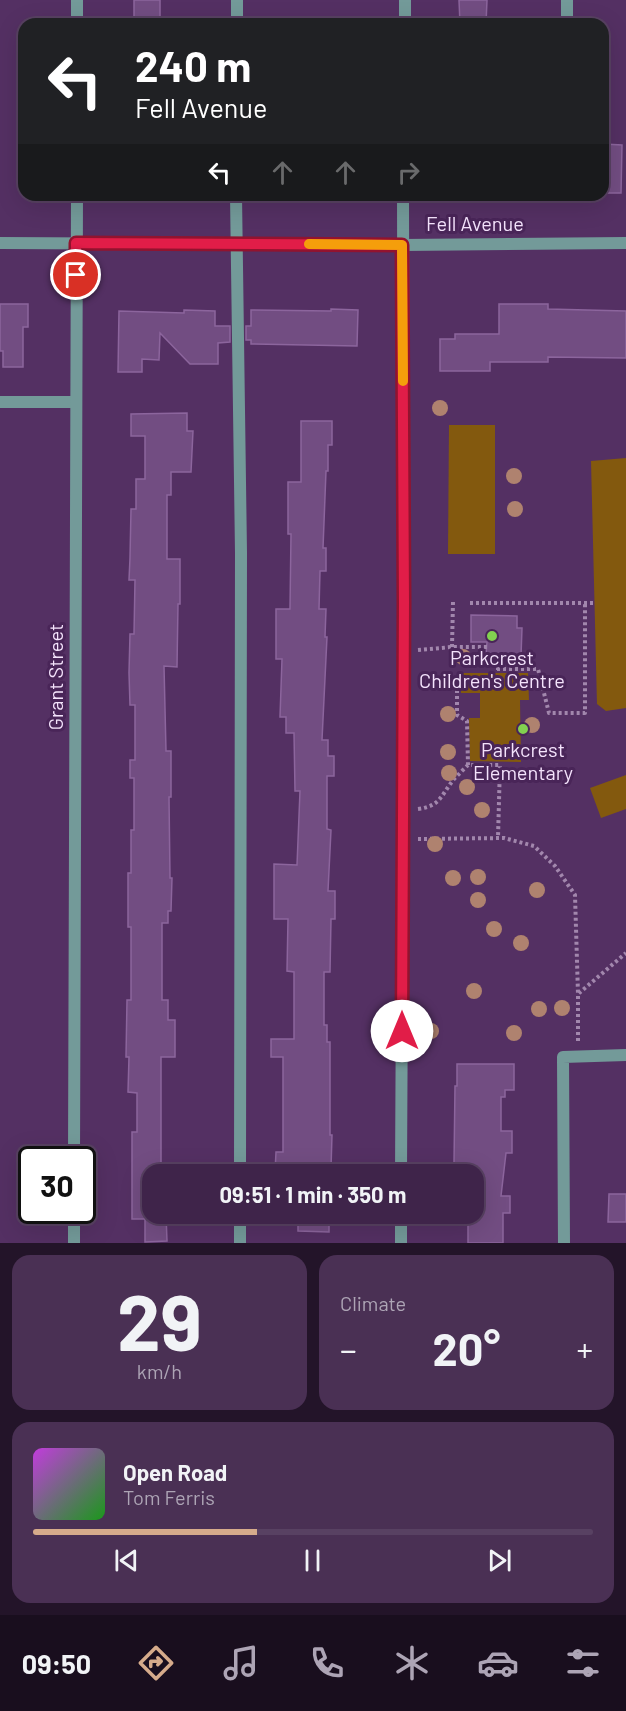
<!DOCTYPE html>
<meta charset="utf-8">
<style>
body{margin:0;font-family:Barlow,sans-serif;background:#4a3054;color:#f1f3f6;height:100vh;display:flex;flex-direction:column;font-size:22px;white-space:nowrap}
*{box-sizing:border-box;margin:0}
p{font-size:20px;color:#ada4b5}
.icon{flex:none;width:33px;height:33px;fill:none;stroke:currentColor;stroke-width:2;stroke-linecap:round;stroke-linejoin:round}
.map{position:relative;height:1243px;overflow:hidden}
.drawer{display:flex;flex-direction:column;gap:12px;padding:12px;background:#231429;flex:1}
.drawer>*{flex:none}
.guide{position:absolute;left:18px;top:18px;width:591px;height:183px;border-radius:18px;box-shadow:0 6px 24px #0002,0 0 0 2px #584162;background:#202124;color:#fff;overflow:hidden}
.speed{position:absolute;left:18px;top:1146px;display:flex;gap:12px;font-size:30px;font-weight:700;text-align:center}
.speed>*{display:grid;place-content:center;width:78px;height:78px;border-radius:50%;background:#3f244a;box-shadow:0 6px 24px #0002,0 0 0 2px #584162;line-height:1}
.speed .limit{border:3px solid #111;border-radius:9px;background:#fff;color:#111}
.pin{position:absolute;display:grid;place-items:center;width:51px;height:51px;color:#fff;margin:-26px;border:3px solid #fff;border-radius:50%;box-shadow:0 2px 6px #0007}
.me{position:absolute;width:66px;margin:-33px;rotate:0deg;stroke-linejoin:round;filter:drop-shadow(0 0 4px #0008)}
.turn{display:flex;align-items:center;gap:21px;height:126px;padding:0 18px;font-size:27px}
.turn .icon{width:78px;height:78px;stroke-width:2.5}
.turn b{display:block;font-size:42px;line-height:51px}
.lanes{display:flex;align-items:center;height:57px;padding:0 18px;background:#0003;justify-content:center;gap:30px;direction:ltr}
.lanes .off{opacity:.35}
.big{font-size:45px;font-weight:700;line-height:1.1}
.drawer .card{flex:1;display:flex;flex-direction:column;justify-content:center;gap:9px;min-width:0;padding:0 21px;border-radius:18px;background:#4a3054}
.drawer .dial{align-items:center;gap:0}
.dial b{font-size:78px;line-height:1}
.song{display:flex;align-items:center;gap:18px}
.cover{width:72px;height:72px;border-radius:9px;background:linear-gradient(135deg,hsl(290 70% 55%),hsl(120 70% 35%))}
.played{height:6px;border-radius:3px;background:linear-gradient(90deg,#d6ab8b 40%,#584162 40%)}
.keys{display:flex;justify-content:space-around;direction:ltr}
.heat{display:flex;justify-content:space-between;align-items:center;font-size:33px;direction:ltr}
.drawer .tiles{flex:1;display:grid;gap:12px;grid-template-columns:1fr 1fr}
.card:last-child{grid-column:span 2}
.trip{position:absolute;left:142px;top:1164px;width:342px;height:60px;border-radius:18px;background:#3f244a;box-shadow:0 6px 24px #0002,0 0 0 2px #584162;font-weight:700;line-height:60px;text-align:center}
.tabs{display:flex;height:96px;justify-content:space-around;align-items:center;background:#190e1e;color:#ada4b5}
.tabs .icon{width:42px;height:42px}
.tabs .active{color:#d6ab8b}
.tabs b{font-size:27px;color:#f1f3f6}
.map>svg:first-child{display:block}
.green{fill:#83590e}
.building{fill:#724d82;stroke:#8c659d;stroke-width:1.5}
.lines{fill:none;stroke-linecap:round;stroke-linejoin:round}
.path{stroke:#a287ad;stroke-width:4;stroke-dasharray:3 3;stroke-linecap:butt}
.lane{stroke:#739a99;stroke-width:12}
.street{stroke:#739a99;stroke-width:12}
.tree{fill:#af826f}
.route-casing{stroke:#92132f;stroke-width:15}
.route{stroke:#e11d48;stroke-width:10}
.slow{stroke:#f59e0b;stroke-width:10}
.poi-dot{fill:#82d050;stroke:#492558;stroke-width:2}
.labels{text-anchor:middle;stroke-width:6;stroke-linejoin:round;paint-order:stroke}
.street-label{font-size:20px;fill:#f4e3fc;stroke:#492558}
.poi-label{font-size:20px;fill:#f4e3fc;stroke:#492558}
</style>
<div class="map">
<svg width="626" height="1243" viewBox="0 0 626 1243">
<rect width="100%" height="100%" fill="#543063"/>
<g class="green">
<polygon points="449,425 495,425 495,554 448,554"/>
<polygon points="626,458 626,708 606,711 597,704 591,461"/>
<polygon points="461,673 528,673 529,700 520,700 521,762 470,761 469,718 480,718 480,693 461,693"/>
<polygon points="626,775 626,809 601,818 590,788"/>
</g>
<g class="building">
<rect x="134" y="0" width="26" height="24"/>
<polygon points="459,0 487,0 486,24 460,24"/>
<polygon points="603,144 622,145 621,193 603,193"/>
<polygon points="0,304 28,304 28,327 23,327 23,367 3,367 3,351 0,351"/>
<polygon points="499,304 548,304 548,309 626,311 626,358 548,357 548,362 490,362 490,371 440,371 440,339 455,339 455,334 499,334"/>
<polygon points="331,309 358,310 357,346 251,344 251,340 246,340 246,326 251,326 251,310 331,311"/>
<polygon points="184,310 215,311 215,326 230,326 230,342 218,343 218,364 190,364 160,333 159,360 142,359 142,372 118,372 119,311 184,313"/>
<polygon points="187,413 187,431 193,431 191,472 171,472 171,495 167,495 167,559 180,559 180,604 178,604 177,667 164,666 166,751 171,751 171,797 169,797 170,878 172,878 171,911 168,911 168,923 162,923 162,1000 168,1000 168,1020 175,1020 175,1057 161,1057 161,1174 153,1174 153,1214 166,1214 167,1241 145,1242 145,1219 132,1219 132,1132 137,1132 137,1093 128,1092 129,1057 126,1057 127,1000 131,1000 131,927 128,927 128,873 131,873 131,830 134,830 134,778 130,778 130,760 135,760 135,705 130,705 129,673 130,634 134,634 135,580 129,580 130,558 131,509 136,509 136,479 145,479 145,436 131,436 131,414"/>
<polygon points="301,421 332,421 332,445 328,445 328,471 326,471 323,548 326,548 326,571 320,571 319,609 326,609 325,637 327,637 322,740 328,740 328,756 334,756 334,776 327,776 327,829 331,830 328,891 335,891 335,919 331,919 330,972 324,972 324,1025 327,1025 327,1042 330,1042 330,1135 332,1135 331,1168 326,1168 326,1174 288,1174 288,1172 275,1172 276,1152 283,1152 283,1057 271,1057 271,1039 294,1039 294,972 287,971 288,919 274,919 274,864 297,865 300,791 295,791 294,733 286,733 286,717 280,717 282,659 276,659 276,609 290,609 291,534 288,534 288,482 301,482"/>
<polygon points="471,615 517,616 517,628 522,628 521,656 486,655 487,642 471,642"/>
<polygon points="457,1064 514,1064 514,1090 505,1090 505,1097 501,1097 501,1131 512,1131 512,1153 506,1153 501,1196 510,1196 510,1213 503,1213 503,1243 468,1243 468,1214 474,1214 474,1174 461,1174 461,1164 454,1164 455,1086 457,1086"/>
<polygon points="609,1194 626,1194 626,1222 608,1222"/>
<polygon points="298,1214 329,1214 329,1232 298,1231"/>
</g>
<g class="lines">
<g class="path">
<polyline points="470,603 594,603"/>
<polyline points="452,647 453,602"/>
<polyline points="418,650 452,647 487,647"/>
<polyline points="498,655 498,673"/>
<polyline points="497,669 538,669 549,713 585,713 585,603"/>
<polyline points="457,684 457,715 467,721 468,765"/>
<path d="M418 809C441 806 441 795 454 779 459 774 464 769 468 765H500L498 838"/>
<polyline points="418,839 504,838 534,846 555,866 575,895 578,994"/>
<polyline points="578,1041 578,994 626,953"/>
</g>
<g class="lane">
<polyline points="237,24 237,0"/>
<polyline points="567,24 567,0"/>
<polyline points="236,195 241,553 240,1174"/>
<polyline points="0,402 76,402"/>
<polyline points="240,1214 240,1243"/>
<polyline points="564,1243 563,1057 626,1055"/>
</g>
<g class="street">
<polyline points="77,24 77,0"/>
<polyline points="405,24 405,0"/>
<polyline points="0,243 402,245 626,243"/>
<polyline points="74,1160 77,195"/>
<polyline points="401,1174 404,602 403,195"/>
<polyline points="74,1243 74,1210"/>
<polyline points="401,1243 401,1214"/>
</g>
</g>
<g class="tree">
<circle cx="440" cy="408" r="8"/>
<circle cx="514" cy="476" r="8"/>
<circle cx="515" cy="509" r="8"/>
<circle cx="463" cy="657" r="8"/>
<circle cx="448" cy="714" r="8"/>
<circle cx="532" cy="725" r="8"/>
<circle cx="448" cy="752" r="8"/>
<circle cx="449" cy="773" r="8"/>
<circle cx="467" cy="787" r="8"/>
<circle cx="482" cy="810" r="8"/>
<circle cx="435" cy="844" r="8"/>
<circle cx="478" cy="877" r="8"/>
<circle cx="453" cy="878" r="8"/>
<circle cx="537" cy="890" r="8"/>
<circle cx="478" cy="900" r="8"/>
<circle cx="494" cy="929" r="8"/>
<circle cx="521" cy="943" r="8"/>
<circle cx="474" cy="991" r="8"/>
<circle cx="562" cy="1008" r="8"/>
<circle cx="539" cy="1009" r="8"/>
<circle cx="431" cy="1031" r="8"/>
<circle cx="514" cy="1033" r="8"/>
</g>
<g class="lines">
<defs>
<polyline id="route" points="76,275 76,243 402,245 404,602 402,1031"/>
</defs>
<use href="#route" class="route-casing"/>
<use href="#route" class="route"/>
<polyline class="slow" points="309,244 402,245 403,381"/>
</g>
<g class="poi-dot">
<circle cx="492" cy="636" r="6"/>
<circle cx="523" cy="729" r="6"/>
</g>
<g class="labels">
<g class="street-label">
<text x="475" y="231">Fell Avenue</text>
<text transform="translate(56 677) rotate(-90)" y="7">Grant Street</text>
</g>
<g class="poi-label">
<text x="492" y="665">Parkcrest<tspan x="492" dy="23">Children's Centre</tspan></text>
<text x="523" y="757">Parkcrest<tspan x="523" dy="23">Elementary</tspan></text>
</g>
</g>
</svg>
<div class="speed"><div class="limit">30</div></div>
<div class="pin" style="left:76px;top:275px;background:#d93025"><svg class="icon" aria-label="arrive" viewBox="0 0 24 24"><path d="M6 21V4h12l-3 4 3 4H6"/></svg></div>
<svg class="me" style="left:402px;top:1031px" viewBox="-20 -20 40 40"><circle r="19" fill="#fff"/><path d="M0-13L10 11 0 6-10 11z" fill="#e11d48"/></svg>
<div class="trip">09:51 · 1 min · 350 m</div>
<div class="guide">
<div class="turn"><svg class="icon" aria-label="left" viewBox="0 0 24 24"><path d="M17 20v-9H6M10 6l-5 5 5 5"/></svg><div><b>240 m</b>Fell Avenue</div></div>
<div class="lanes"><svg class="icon" aria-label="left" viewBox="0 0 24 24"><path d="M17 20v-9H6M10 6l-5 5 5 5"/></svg><svg class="icon off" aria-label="ahead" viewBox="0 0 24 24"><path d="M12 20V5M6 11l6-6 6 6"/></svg><svg class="icon off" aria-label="ahead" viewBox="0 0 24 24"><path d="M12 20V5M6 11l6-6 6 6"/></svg><svg class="icon off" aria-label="right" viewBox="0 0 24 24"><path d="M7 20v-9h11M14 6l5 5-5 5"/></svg></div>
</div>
</div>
<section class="drawer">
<div class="tiles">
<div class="card dial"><b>29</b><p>km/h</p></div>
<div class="card"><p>Climate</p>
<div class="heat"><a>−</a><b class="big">20°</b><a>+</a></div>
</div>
<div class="card">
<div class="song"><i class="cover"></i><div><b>Open Road</b><p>Tom Ferris</p></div></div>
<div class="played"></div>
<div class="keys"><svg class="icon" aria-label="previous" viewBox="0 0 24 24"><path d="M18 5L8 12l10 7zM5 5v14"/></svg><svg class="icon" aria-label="pause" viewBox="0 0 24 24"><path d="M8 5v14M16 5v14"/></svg><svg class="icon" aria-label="next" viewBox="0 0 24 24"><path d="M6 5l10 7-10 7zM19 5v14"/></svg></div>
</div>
</div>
</section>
<nav class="tabs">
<b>09:50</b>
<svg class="icon active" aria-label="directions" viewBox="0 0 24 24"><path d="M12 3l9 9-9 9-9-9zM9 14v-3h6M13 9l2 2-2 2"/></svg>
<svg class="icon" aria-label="music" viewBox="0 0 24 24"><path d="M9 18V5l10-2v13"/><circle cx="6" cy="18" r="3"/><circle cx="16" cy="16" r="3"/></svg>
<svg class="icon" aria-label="phone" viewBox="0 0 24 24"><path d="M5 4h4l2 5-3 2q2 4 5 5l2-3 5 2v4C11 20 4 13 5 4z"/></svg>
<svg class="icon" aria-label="climate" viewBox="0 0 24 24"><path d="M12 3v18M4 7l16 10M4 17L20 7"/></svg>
<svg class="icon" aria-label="car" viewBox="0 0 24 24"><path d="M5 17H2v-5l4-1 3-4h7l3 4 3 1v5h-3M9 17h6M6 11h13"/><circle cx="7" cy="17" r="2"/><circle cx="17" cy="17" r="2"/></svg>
<svg class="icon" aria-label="filters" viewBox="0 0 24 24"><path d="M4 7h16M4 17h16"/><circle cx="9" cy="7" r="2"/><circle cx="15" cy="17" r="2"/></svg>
</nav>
